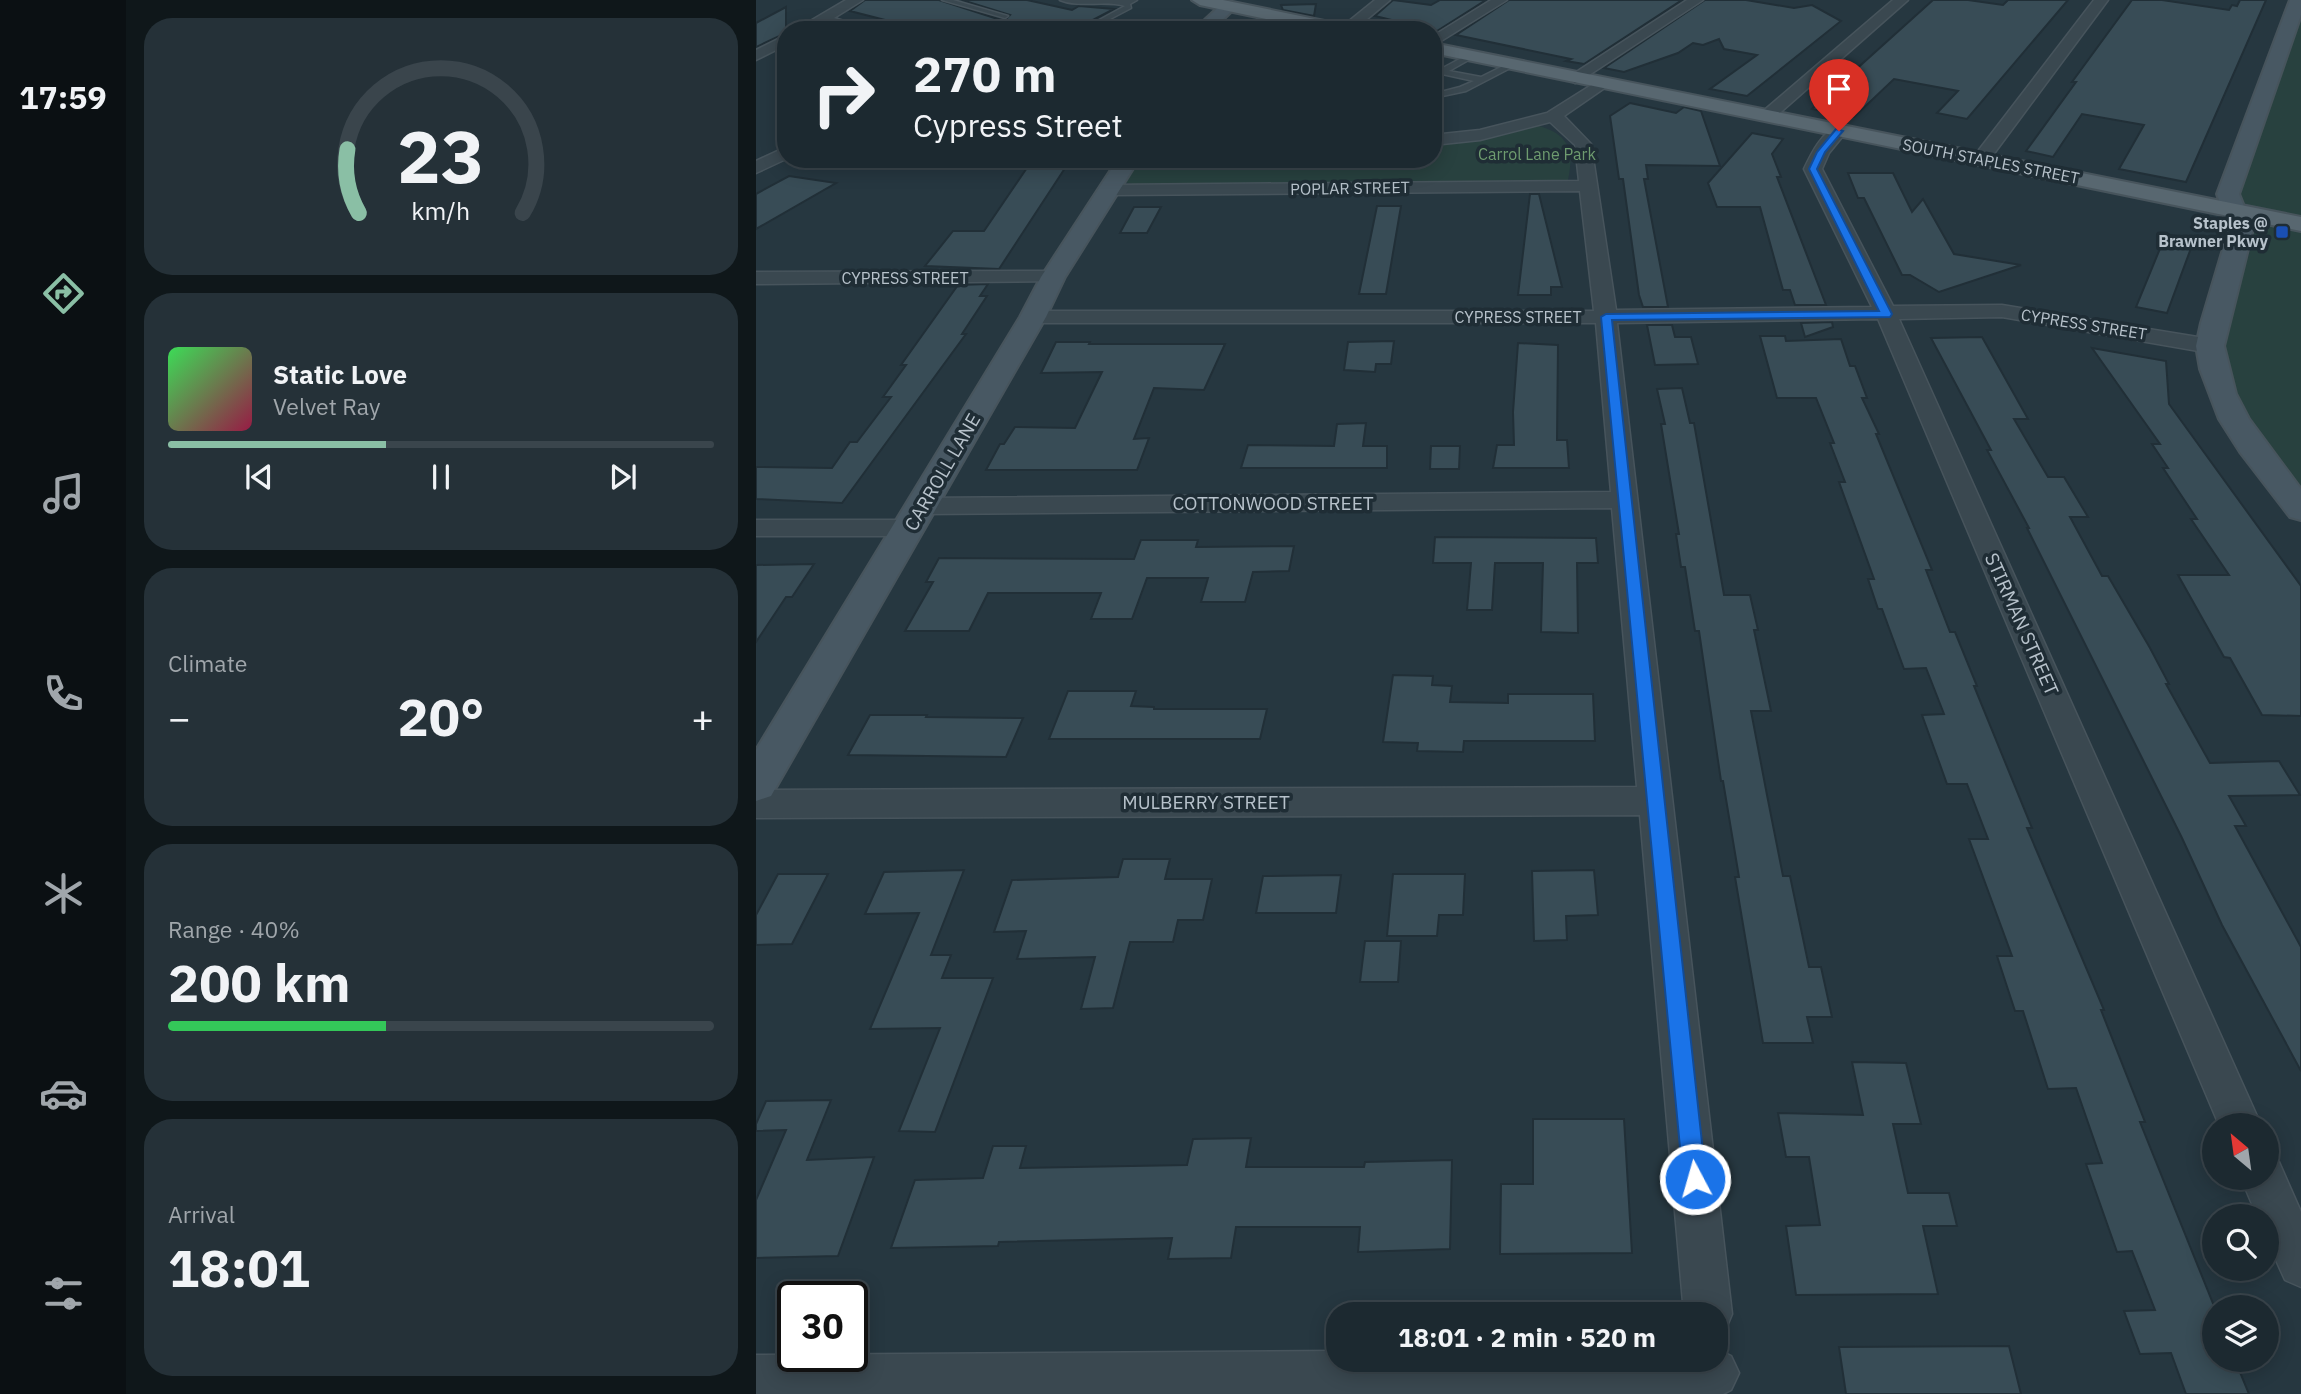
<!DOCTYPE html>
<meta charset="utf-8">
<style>
body{margin:0;font-family:"IBM Plex Sans",sans-serif;background:#253138;color:#f1f3f6;height:100vh;display:flex;flex-direction:column;font-size:26px;white-space:nowrap}
*{box-sizing:border-box;margin:0}
p{font-size:23px;color:#a0a6ab}
.icon{flex:none;width:38px;height:38px;fill:none;stroke:currentColor;stroke-width:2;stroke-linecap:round;stroke-linejoin:round}
.map{position:relative;flex:1;overflow:hidden}
.drawer{display:flex;flex-direction:column;gap:18px;padding:18px;background:#0f171a;width:630px}
.drawer>*{flex:none}
.top-card{position:absolute;left:21px;top:21px;width:665px;height:147px;border-radius:28px;box-shadow:0 4px 18px #0003,0 0 0 2px #3a454c;background:#1c2930;color:#f1f3f6;overflow:hidden}
.needle{width:46px;rotate:331deg}
.controls{position:absolute;left:1446px;top:1113px;display:grid;gap:14px}
.controls a{display:grid;place-items:center;width:77px;height:77px;border-radius:50%;background:#1c2930;box-shadow:0 4px 18px #0003,0 0 0 2px #3a454c;font-size:35px}
.speed{position:absolute;left:21px;top:1281px;display:flex;gap:14px;font-size:35px;font-weight:700;text-align:center}
.speed>*{display:grid;place-content:center;width:91px;height:91px;border-radius:50%;background:#1c2930;box-shadow:0 4px 18px #0003,0 0 0 2px #3a454c;line-height:1}
.speed .limit{border:4px solid #111;border-radius:10px;background:#fff;color:#111}
.pin{position:absolute;display:grid;place-items:center;width:60px;height:60px;color:#fff;margin:-72px -30px;border-radius:50% 50% 50% 0;rotate:-45deg;box-shadow:0 0 7px #0007}
.pin .icon{rotate:45deg}
.me{position:absolute;width:77px;margin:-38px;rotate:354deg;stroke-linejoin:round;filter:drop-shadow(0 0 5px #0008)}
.turn{display:flex;align-items:center;gap:24px;height:147px;padding:0 21px;font-size:32px}
.turn .icon{width:91px;height:91px;stroke-width:2.5}
.turn b{display:block;font-size:49px;line-height:60px}
.big{font-size:52px;font-weight:800;line-height:1.1}
.drawer .card{flex:1;display:flex;flex-direction:column;justify-content:center;gap:10px;min-width:0;padding:0 24px;border-radius:28px;background:#253138}
.drawer .dial{align-items:center;gap:0}
.dial svg{height:182px;overflow:visible;fill:none;stroke:#3a454c;stroke-width:7;stroke-linecap:round;text-anchor:middle}
.dial text{fill:#f1f3f6;stroke:none}
.song{display:flex;align-items:center;gap:21px}
.cover{width:84px;height:84px;border-radius:10px;background:linear-gradient(135deg,hsl(130 70% 55%),hsl(340 70% 35%))}
.played{height:7px;border-radius:4px;background:linear-gradient(90deg,#8abfa5 40%,#3a454c 40%)}
.keys{display:flex;justify-content:space-around;direction:ltr}
.heat{display:flex;justify-content:space-between;align-items:center;font-size:38px;direction:ltr}
.charge{height:10px;border-radius:5px;background:linear-gradient(90deg,#34c759 40%,#3a454c 0)}
.trip{position:absolute;left:570px;top:1302px;width:402px;height:70px;border-radius:28px;background:#1c2930;box-shadow:0 4px 18px #0003,0 0 0 2px #3a454c;font-weight:800;line-height:70px;text-align:center}
main{display:flex;flex:1;min-height:0}
.tabs{display:flex;flex-direction:column;width:126px;justify-content:space-around;align-items:center;background:#0b1013;color:#a0a6ab}
.tabs .icon{width:49px;height:49px}
.tabs .on{color:#8abfa5}
.tabs b{font-size:32px;color:#f1f3f6}
.map>svg:first-child{display:block}
.green{fill:#28413f}
.building{fill:#384c56;stroke:#212f37;stroke-width:2}
.lines{fill:none;stroke-linecap:round;stroke-linejoin:round}
.lane-casing{stroke:#47545c;stroke-width:3}
.street-casing{stroke:#47545c;stroke-width:3}
.secondary-casing{stroke:#47545c;stroke-width:4}
.primary-casing{stroke:#47545c;stroke-width:4}
.lane{fill:#3a4850;fill-rule:evenodd}
.street{fill:#3a4850;fill-rule:evenodd}
.secondary{fill:#485863;fill-rule:evenodd}
.primary{fill:#586770;fill-rule:evenodd}
.route{fill:#1a73e8;stroke:#114b97;stroke-width:2}
.transit-dot{fill:#1a4fb4;stroke:#1f2d35;stroke-width:2.5}
.labels{text-anchor:middle;stroke-width:7;stroke-linejoin:round;paint-order:stroke}
.far-park-label{font-size:16px;fill:#6e9b6f;stroke:#1f2d35}
.far-street-label{font-size:16px;fill:#b7c2cb;stroke:#1f2d35}
.far-poi-label{font-size:16px;font-weight:bold;fill:#b7c2cb;stroke:#1f2d35;text-anchor:end}
.street-label{font-size:19px;fill:#b7c2cb;stroke:#1f2d35}
</style>
<main>
<nav class="tabs">
<b>17:59</b>
<svg class="icon on" aria-label="directions" viewBox="0 0 24 24"><path d="M12 3l9 9-9 9-9-9zM9 14v-3h6M13 9l2 2-2 2"/></svg>
<svg class="icon" aria-label="music" viewBox="0 0 24 24"><path d="M9 18V5l10-2v13"/><circle cx="6" cy="18" r="3"/><circle cx="16" cy="16" r="3"/></svg>
<svg class="icon" aria-label="phone" viewBox="0 0 24 24"><path d="M5 4h4l2 5-3 2q2 4 5 5l2-3 5 2v4C11 20 4 13 5 4z"/></svg>
<svg class="icon" aria-label="climate" viewBox="0 0 24 24"><path d="M12 3v18M4 7l16 10M4 17L20 7"/></svg>
<svg class="icon" aria-label="car" viewBox="0 0 24 24"><path d="M5 17H2v-5l4-1 3-4h7l3 4 3 1v5h-3M9 17h6M6 11h13"/><circle cx="7" cy="17" r="2"/><circle cx="17" cy="17" r="2"/></svg>
<svg class="icon" aria-label="filters" viewBox="0 0 24 24"><path d="M4 7h16M4 17h16"/><circle cx="9" cy="7" r="2"/><circle cx="15" cy="17" r="2"/></svg>
</nav>
<section class="drawer">
<div class="card dial"><svg viewBox="0 0 100 80">
<path d="M14 69A42 42 0 1 1 86 69"/>
<path d="M14 69A42 42 0 0 1 9 41" stroke="#8abfa5"/>
<text x="50" y="56" font-size="32" font-weight="700">23</text>
<text x="50" y="72" font-size="11">km/h</text>
</svg></div>
<div class="card">
<div class="song"><i class="cover"></i><div><b>Static Love</b><p>Velvet Ray</p></div></div>
<div class="played"></div>
<div class="keys"><svg class="icon" aria-label="previous" viewBox="0 0 24 24"><path d="M18 5L8 12l10 7zM5 5v14"/></svg><svg class="icon" aria-label="pause" viewBox="0 0 24 24"><path d="M8 5v14M16 5v14"/></svg><svg class="icon" aria-label="next" viewBox="0 0 24 24"><path d="M6 5l10 7-10 7zM19 5v14"/></svg></div>
</div>
<div class="card"><p>Climate</p>
<div class="heat"><a>−</a><b class="big">20°</b><a>+</a></div>
</div>
<div class="card"><p>Range · 40%</p><b class="big">200 km</b><div class="charge"></div></div>
<div class="card"><p>Arrival</p><b class="big">18:01</b></div>
</section>
<div class="map">
<svg width="1545" height="1394" viewBox="0 0 1545 1394">
<rect width="100%" height="100%" fill="#263740"/>
<g class="green">
<path d="M1545 19V494C1507 445 1460 389 1471 322 1474 303 1500 244 1498 230 1496 219 1488 206 1484 195Z"/>
<path d="M783 126C814 135 818 151 812 180L792 183 377 184 368 182V179L379 159H677V146Z"/>
</g>
<g class="building">
<polygon points="109,0 183,0 248,21 254,15 206,0 271,0 316,10 323,6 358,9 335,21 304,22 301,25 304,28 327,30 168,30 94,11"/>
<polygon points="637,0 675,5 684,0 730,0 681,31 619,16"/>
<polygon points="753,0 926,0 828,64 810,61 815,59 700,35"/>
<polygon points="949,0 990,0 1038,8 1056,5 1085,21 991,96 954,89 1001,55 968,49 963,39 947,45 937,43 922,53 868,72 848,68"/>
<polygon points="1177,0 1212,0 1247,5 1252,0 1312,0 1211,119 1181,113 1202,91 1138,79 1098,117 1056,109"/>
<polygon points="1376,0 1406,0 1473,10 1476,5 1481,6 1484,0 1510,0 1430,182 1363,169 1388,125 1326,114 1297,157 1270,151 1320,82 1316,82"/>
<polygon points="560,4 558,16 527,10 525,5"/>
<polygon points="30,7 30,33 0,47 0,23"/>
<polygon points="874,103 920,113 928,107 945,111 964,166 890,165 892,179 888,179 912,307 887,307 883,295 867,179 863,179 854,116"/>
<polygon points="996,133 1027,139 1016,154 1025,177 1021,177 1070,305 1039,305 1034,290 1027,290 1004,207 961,207 952,183"/>
<polygon points="277,159 315,159 243,269 169,266 197,231 228,231"/>
<polygon points="1092,173 1137,173 1156,212 1167,199 1198,254 1265,265 1183,292 1154,275 1146,275 1108,198 1102,198"/>
<polygon points="33,176 80,183 0,229 0,194"/>
<polygon points="774,194 783,194 806,287 795,287 795,295 762,295"/>
<polygon points="621,206 645,206 630,294 603,294"/>
<polygon points="378,207 405,207 391,233 364,233"/>
<polygon points="1410,234 1438,240 1411,313 1380,307"/>
<polygon points="232,284 224,296 231,296 206,334 210,334 86,503 0,499 0,467 76,468 94,442 101,442 135,397 127,397 150,365 145,365 202,285"/>
<polygon points="1076,322 1077,327 1049,337 1045,323"/>
<polygon points="891,325 916,325 919,337 935,337 942,364 899,365"/>
<polygon points="1004,336 1029,336 1030,341 1085,339 1094,366 1099,366 1111,398 1106,398 1123,434 1120,434 1176,570 1170,570 1194,632 1199,632 1221,686 1218,686 1276,828 1271,828 1348,1010 1345,1010 1389,1122 1384,1122 1458,1306 1458,1360 1479,1360 1493,1394 1430,1394 1415,1353 1384,1354 1368,1311 1399,1310 1376,1251 1361,1252 1330,1164 1346,1163 1320,1088 1292,1089 1267,1011 1259,1011 1241,956 1256,956 1213,839 1232,839 1211,784 1191,784 1166,715 1188,714 1170,668 1148,669 1126,609 1122,609 1112,579 1118,579 1083,482 1089,482 1074,443 1078,443 1060,398 1021,398"/>
<polygon points="1226,337 1272,419 1258,419 1292,477 1308,477 1332,517 1314,517 1346,576 1352,576 1394,648 1413,684 1410,684 1454,763 1523,761 1544,795 1473,796 1490,826 1479,826 1545,947 1545,1071 1466,925 1426,838 1271,528 1273,528 1231,450 1235,450 1175,338"/>
<polygon points="638,341 635,364 620,364 619,372 588,370 592,342"/>
<polygon points="300,342 334,342 333,344 469,344 448,390 398,388 378,439 393,438 381,470 230,470 244,444 248,444 259,427 319,428 346,372 285,373"/>
<polygon points="762,343 802,345 801,440 811,440 813,468 737,468 741,445 758,445 757,412"/>
<polygon points="1336,348 1410,361 1413,404 1545,586 1545,716 1506,715 1474,658 1468,657 1422,575 1473,575 1435,519 1441,519 1407,468 1412,468 1396,444 1404,444"/>
<polygon points="926,388 934,423 938,423 968,595 994,595 1002,630 998,630 1015,711 995,711 1011,795 1027,876 1034,876 1053,967 1065,967 1076,1017 1051,1017 1057,1043 1007,1043 979,877 983,877 967,781 965,781 943,631 939,631 929,567 925,567 920,534 923,534 905,424 909,424 901,389"/>
<polygon points="610,423 607,446 631,446 631,468 485,468 492,445 578,446 581,424"/>
<polygon points="675,446 704,446 703,469 674,469"/>
<polygon points="679,537 840,538 842,563 821,563 822,633 785,632 787,563 739,563 736,610 711,610 715,563 677,563"/>
<polygon points="385,540 442,540 440,547 538,546 533,571 497,572 489,602 445,602 452,578 391,578 376,619 335,619 345,593 232,593 213,631 149,631 177,582 170,582 183,558 378,559"/>
<polygon points="58,564 36,597 30,597 0,642 0,565"/>
<polygon points="637,675 677,676 676,685 696,686 694,702 752,703 752,694 837,694 839,741 708,741 707,752 661,751 662,743 627,742"/>
<polygon points="312,691 380,691 375,706 398,707 398,709 511,709 504,739 293,739"/>
<polygon points="114,715 171,715 170,717 267,718 250,757 92,755"/>
<polygon points="367,859 414,859 409,879 456,879 447,920 422,920 417,942 374,942 357,1008 325,1009 339,957 261,959 270,931 238,932 256,880 362,877"/>
<polygon points="208,870 175,955 195,955 186,978 237,978 179,1132 143,1131 184,1028 114,1029 163,913 109,914 128,872"/>
<polygon points="838,870 842,915 810,916 811,940 778,941 776,871"/>
<polygon points="22,874 72,874 36,944 0,945 0,915"/>
<polygon points="637,874 709,874 707,915 683,915 681,936 631,936"/>
<polygon points="585,875 580,913 500,913 507,876"/>
<polygon points="609,941 645,941 642,982 604,982"/>
<polygon points="1096,1062 1150,1063 1165,1124 1137,1124 1152,1193 1193,1193 1201,1226 1167,1226 1182,1294 1040,1295 1030,1226 1064,1225 1053,1157 1030,1157 1022,1113 1107,1115"/>
<polygon points="75,1100 51,1160 118,1157 82,1256 0,1258 0,1200 30,1130 0,1131 0,1124 10,1101"/>
<polygon points="777,1119 868,1119 876,1253 744,1254 745,1184 777,1184"/>
<polygon points="495,1138 490,1167 608,1167 609,1162 696,1160 694,1249 602,1252 604,1227 480,1227 475,1258 412,1259 416,1238 243,1242 242,1246 135,1248 159,1180 227,1178 237,1146 270,1146 264,1168 431,1165 437,1139"/>
<polygon points="1253,1346 1265,1394 1090,1394 1083,1347"/>
</g>
<g class="lines">
<defs>
<g id="lane">
<polygon points="186,0 197,0 252,16 249,18"/>
<path d="M304 0H381L374 4 375 8 337 28 304 25 336 24 369 6C349 0 323 8 304 0Z"/>
<polygon points="521,15 526,16 497,30 487,30"/>
<polygon points="713,54 716,58 693,71 725,77 753,63 760,65 710,91 677,98 677,94 704,87 718,81 677,72 677,68 685,69"/>
</g>
<g id="street">
<polygon points="90,0 107,0 78,18 118,30 93,30 67,24 57,30 39,30"/>
<polygon points="619,0 634,0 598,30 582,30"/>
<polygon points="735,0 751,0 677,46 677,36"/>
<polygon points="931,0 947,0 824,81 819,83 811,78"/>
<polygon points="1137,0 1152,0 1017,119 1005,119 1003,116 1005,113"/>
<polygon points="1338,0 1352,0 1231,163 1219,163 1216,159 1219,155"/>
<polygon points="30,35 30,45 0,60 0,50"/>
<path d="M845 79 850 81 853 84 850 87 808 116 835 144 860 310 1116 307 1048 169C1055 154 1066 131 1083 126L1091 131 1073 153 1066 169 1137 306 1246 305 1454 339 1462 341 1465 346 1462 351 1454 353 1246 317 1143 319 1505 1125H1463L1122 319 861 323 976 1314 969 1331 961 1334V1314H928L884 815 0 818V790L881 787 856 508 166 514 157 512 153 506 157 500 166 498 855 492 840 323H277L269 322 266 317 269 312 277 311H838L824 191 355 195 346 190 355 185 823 181 819 145 794 122 724 140 677 145V135L724 130 791 113Z"/>
<polygon points="30,147 30,159 0,173 0,161"/>
<polygon points="297,271 304,273 307,277 304,281 0,284 0,272"/>
<polygon points="0,520 153,520 163,522 167,528 163,534 153,536 0,536"/>
<polygon points="1510,1157 1523,1162 1545,1212 1545,1287 1529,1280 1510,1238 1510,1216 1501,1216 1485,1178 1510,1178"/>
<polygon points="961,1349 975,1356 983,1373 975,1390 967,1394 0,1394 0,1355 583,1351 583,1360 961,1360"/>
</g>
<g id="secondary">
<polygon points="1534,0 1545,0 1545,15 1483,194 1497,229 1468,346 1480,394 1493,419 1545,489 1545,520 1534,517 1484,452 1463,419 1444,369 1440,346 1445,323 1473,229 1461,194"/>
<polygon points="473,1 481,6 456,30 438,30 467,3"/>
<polygon points="362,159 383,159 309,277 290,317 15,796 0,801 0,750 264,317 285,277"/>
</g>
<g id="primary">
<polygon points="436,0 467,0 588,25 596,30 562,30 444,5"/>
<polygon points="677,43 1545,217 1545,231 677,53"/>
</g>
</defs>
<use href="#lane" class="lane-casing"/>
<use href="#street" class="street-casing"/>
<use href="#secondary" class="secondary-casing"/>
<use href="#primary" class="primary-casing"/>
<use href="#lane" class="lane"/>
<use href="#street" class="street"/>
<use href="#secondary" class="secondary"/>
<use href="#primary" class="primary"/>
</g>
<polygon class="route" points="1080,129 1087,131 1069,152 1061,169 1136,314 1134,317 856,320 950,1179 946,1187 939,1190 931,1187 927,1179 845,317 850,314 1123,311 1053,169 1061,152"/>
<rect class="transit-dot" x="1519" y="225" width="14" height="14" rx="3.5"/>
<g class="labels">
<g class="far-park-label">
<text x="781" y="160">Carrol Lane Park</text>
</g>
<g class="far-street-label">
<text transform="translate(1235 161) rotate(11)" y="6">SOUTH STAPLES STREET</text>
<text transform="translate(594 188) rotate(-1)" y="6">POPLAR STREET</text>
<text x="149" y="284">CYPRESS STREET</text>
<text x="762" y="323">CYPRESS STREET</text>
<text transform="translate(1328 324) rotate(9)" y="6">CYPRESS STREET</text>
</g>
<g class="far-poi-label">
<text x="1512" y="229">Staples @<tspan x="1512" dy="18">Brawner Pkwy</tspan></text>
</g>
<g class="street-label">
<text transform="translate(186 472) rotate(-60)" y="7">CARROLL LANE</text>
<text x="517" y="510">COTTONWOOD STREET</text>
<text transform="translate(1266 624) rotate(66)" y="7">STIRMAN STREET</text>
<text x="450" y="809">MULBERRY STREET</text>
</g>
</g>
</svg>
<div class="controls">
<a><svg class="needle" viewBox="-14 -14 28 28"><path d="M0-13l5 13h-10z" fill="#e53935"/><path d="M0 13l5-13h-10z" fill="#a0a6ab"/></svg></a>
<a><svg class="icon" aria-label="search" viewBox="0 0 24 24"><circle cx="10" cy="10" r="6"/><path d="M15 15l6 6"/></svg></a>
<a><svg class="icon" aria-label="layers" viewBox="0 0 24 24"><path d="M12 4l9 5-9 5-9-5zM3 14l9 5 9-5"/></svg></a>
</div>
<div class="speed"><div class="limit">30</div></div>
<div class="pin" style="left:1083px;top:131px;background:#d93025"><svg class="icon" aria-label="arrive" viewBox="0 0 24 24"><path d="M6 21V4h12l-3 4 3 4H6"/></svg></div>
<svg class="me" style="left:939px;top:1179px" viewBox="-20 -20 40 40"><circle r="17" fill="#1a73e8" stroke="#fff" stroke-width="3"/><path d="M0-11L8 9 0 5-8 9z" fill="#fff"/></svg>
<div class="trip">18:01 · 2 min · 520 m</div>
<div class="top-card">
<div class="turn"><svg class="icon" aria-label="right" viewBox="0 0 24 24"><path d="M7 20v-9h11M14 6l5 5-5 5"/></svg><div><b>270 m</b>Cypress Street</div></div>
</div>
</div>
</main>
